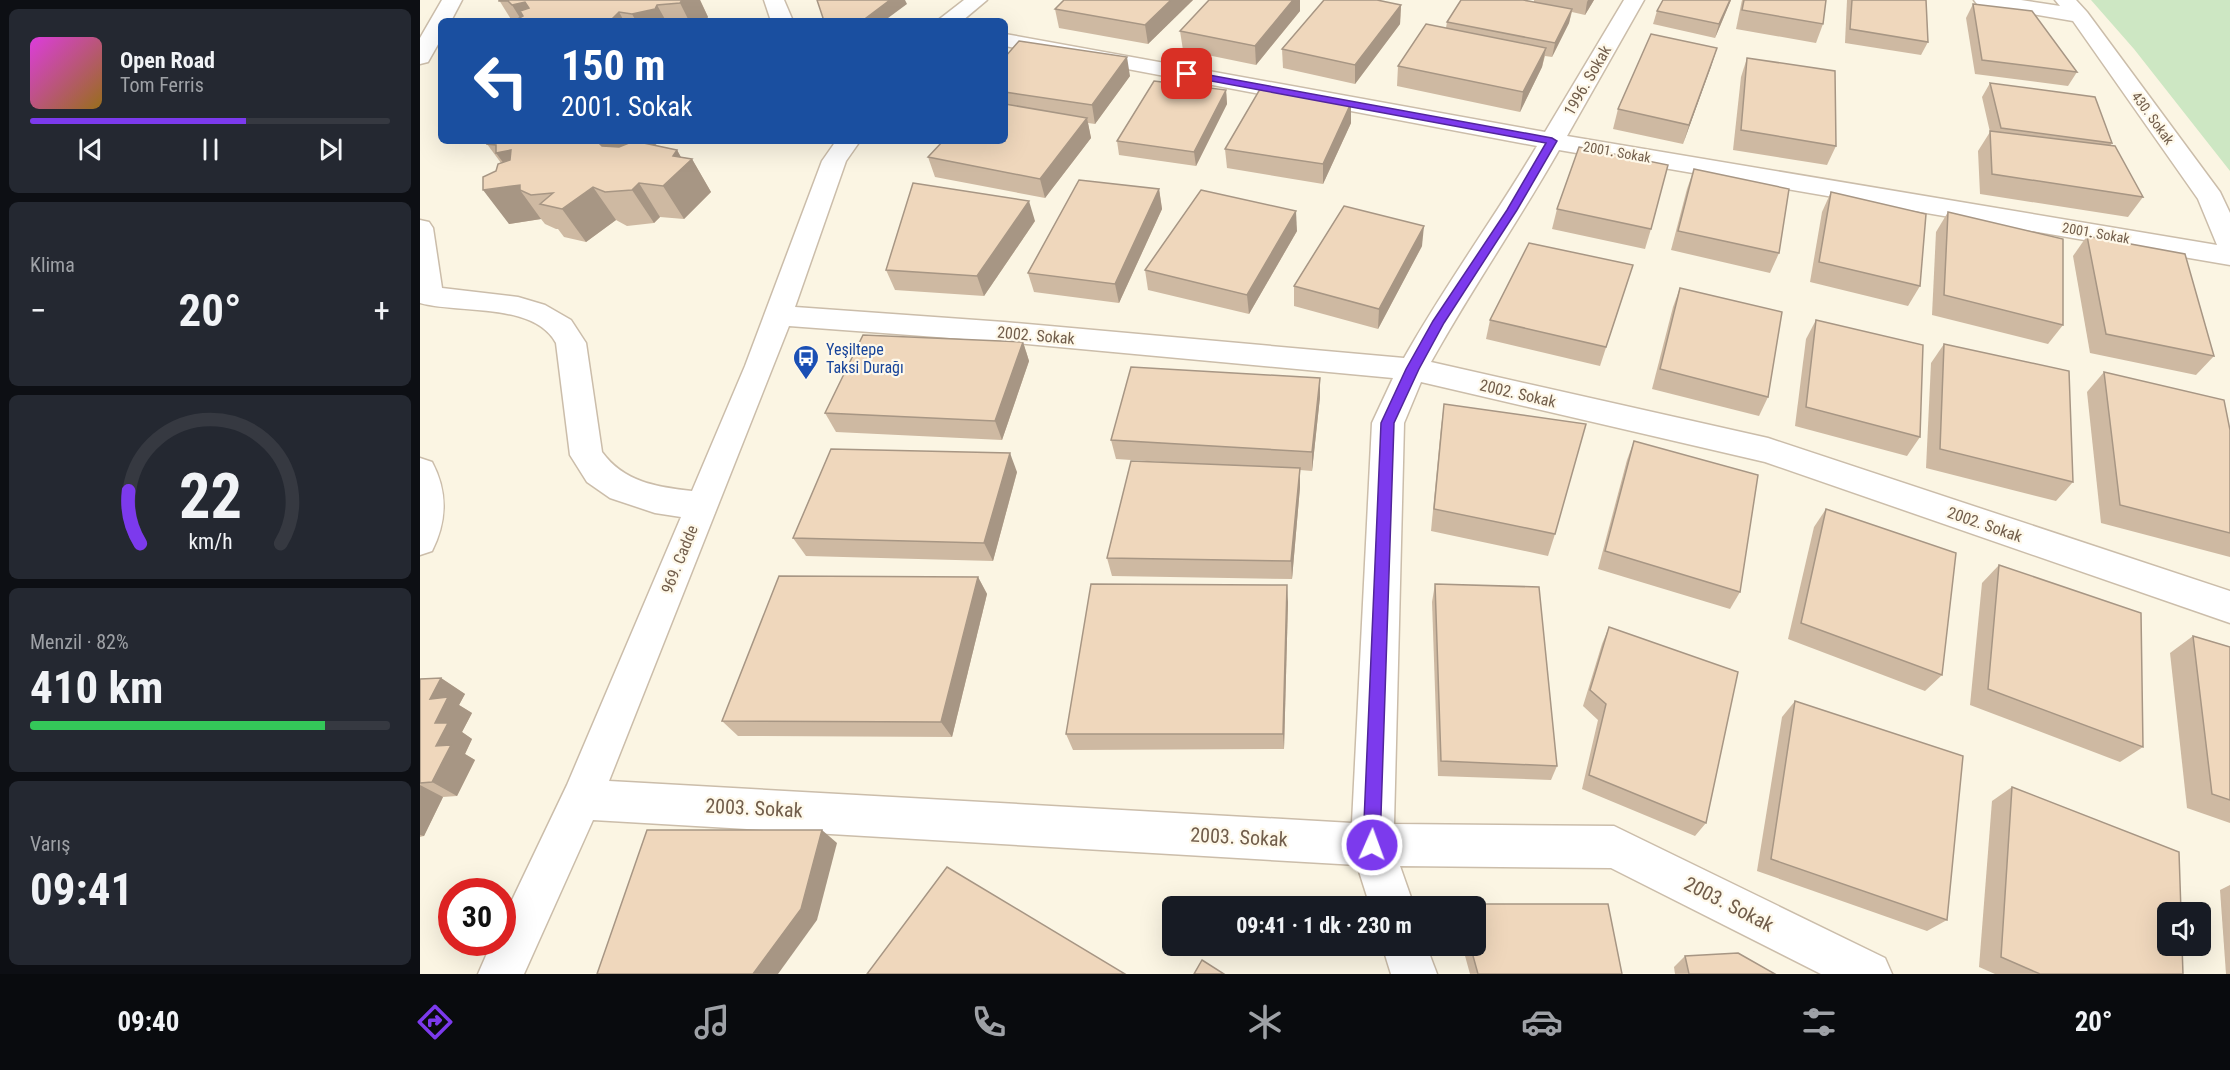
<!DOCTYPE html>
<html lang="tr">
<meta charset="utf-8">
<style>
body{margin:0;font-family:"Roboto Condensed",sans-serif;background:#242831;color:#f1f3f6;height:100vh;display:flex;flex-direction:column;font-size:22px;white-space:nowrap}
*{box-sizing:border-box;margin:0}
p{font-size:20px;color:#9ea1a6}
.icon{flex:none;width:33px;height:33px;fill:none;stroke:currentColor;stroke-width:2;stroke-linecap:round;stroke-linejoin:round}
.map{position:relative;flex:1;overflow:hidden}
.drawer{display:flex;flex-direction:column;gap:9px;padding:9px;background:#0d0f14;width:420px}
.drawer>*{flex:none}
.hud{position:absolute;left:18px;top:18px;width:570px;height:126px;border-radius:9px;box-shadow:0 6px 24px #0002;background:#1a4fa0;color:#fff;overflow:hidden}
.tools{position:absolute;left:1737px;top:902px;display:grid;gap:12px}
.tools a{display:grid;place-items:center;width:54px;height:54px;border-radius:9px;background:#171b24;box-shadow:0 6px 24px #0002;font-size:30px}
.speed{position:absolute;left:18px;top:878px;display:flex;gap:12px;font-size:30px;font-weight:700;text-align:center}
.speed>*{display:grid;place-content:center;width:78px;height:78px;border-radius:50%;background:#171b24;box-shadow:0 6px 24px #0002;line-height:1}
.speed .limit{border:9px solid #d22;background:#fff;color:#111}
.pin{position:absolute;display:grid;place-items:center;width:51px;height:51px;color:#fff;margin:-26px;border-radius:12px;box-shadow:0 3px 9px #0006}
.me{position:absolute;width:66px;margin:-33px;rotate:2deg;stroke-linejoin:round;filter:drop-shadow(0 0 4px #0008)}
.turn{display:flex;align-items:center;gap:21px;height:126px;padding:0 24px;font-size:27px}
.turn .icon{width:78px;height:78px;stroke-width:2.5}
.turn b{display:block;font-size:42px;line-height:51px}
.big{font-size:45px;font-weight:700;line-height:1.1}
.drawer .tile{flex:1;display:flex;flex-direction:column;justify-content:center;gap:9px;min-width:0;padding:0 21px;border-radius:9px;background:#242831}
.drawer .dial{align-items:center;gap:0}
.dial svg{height:156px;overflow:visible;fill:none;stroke:#363941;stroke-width:7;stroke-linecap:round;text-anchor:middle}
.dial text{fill:#f1f3f6;stroke:none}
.song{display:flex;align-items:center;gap:18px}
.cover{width:72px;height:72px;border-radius:9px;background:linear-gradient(135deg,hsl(300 70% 55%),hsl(40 70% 35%))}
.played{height:6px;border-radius:3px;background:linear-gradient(90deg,#7c3aed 60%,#363941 60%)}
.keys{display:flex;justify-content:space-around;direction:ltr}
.heat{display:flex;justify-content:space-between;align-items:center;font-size:33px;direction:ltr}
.charge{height:9px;border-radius:4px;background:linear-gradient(90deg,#34c759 82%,#363941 0)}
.trip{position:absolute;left:742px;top:896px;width:324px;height:60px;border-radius:9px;background:#171b24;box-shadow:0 6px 24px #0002;font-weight:700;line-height:60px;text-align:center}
.tabs{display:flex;height:96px;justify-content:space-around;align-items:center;background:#090b0e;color:#9ea1a6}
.tabs .icon{width:42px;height:42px}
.tabs .selected{color:#7c3aed}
.tabs b{font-size:27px;color:#f1f3f6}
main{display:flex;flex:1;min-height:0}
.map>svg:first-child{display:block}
.green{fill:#cde7c3}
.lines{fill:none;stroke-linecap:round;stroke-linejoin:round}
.minor-casing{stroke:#cbbdaa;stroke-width:3}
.minor{fill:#fff;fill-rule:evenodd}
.wall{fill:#ceb9a2}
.shaded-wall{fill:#a79684}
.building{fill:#efd7bc;stroke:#a79684;stroke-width:1.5}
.route{fill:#7c3aed;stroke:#51269a;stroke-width:1.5}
.labels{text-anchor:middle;stroke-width:4.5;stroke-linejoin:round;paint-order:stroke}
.far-street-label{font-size:14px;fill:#715d4b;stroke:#fef8e9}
.street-label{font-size:16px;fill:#715d4b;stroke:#fef8e9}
.transit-label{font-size:16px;fill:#164399;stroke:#fef8e9;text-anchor:start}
.near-street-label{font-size:20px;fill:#715d4b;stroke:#fef8e9}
</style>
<main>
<section class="drawer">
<div class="tile">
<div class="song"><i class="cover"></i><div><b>Open Road</b><p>Tom Ferris</p></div></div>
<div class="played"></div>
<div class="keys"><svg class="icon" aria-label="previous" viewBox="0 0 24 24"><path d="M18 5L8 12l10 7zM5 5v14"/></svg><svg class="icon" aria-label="pause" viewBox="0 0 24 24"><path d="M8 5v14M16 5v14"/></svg><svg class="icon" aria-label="next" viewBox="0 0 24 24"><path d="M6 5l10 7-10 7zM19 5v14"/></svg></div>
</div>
<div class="tile"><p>Klima</p>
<div class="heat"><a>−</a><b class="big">20°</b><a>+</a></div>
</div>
<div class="tile dial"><svg viewBox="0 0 100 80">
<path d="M14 69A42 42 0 1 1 86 69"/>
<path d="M14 69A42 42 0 0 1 8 42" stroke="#7c3aed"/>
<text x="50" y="56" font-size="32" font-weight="700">22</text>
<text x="50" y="72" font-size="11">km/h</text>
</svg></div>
<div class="tile"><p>Menzil · 82%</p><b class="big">410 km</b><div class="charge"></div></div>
<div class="tile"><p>Varış</p><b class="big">09:41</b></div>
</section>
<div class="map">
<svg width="1810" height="974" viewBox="0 0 1810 974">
<rect width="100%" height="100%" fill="#fbf5e3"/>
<polygon class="green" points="1671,0 1810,0 1810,171 1714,49"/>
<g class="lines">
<defs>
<g id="minor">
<polygon points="22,0 42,0 31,21 21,21 21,39 8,62 0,64 0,38"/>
<polygon points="344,0 364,0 373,21 351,21"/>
<polygon points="544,0 567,0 542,21 517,21"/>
<path d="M1204 0H1224L1147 136 1797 245 1778 199 1653 21 1564 6 1557 4 1554 0H1601L1640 6 1635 0H1656L1667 12 1800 192 1810 213V265L1139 150C1098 222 1051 290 1011 362L1348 438 1810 591V623L1345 462 1001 382 984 423 974 824 1194 826 1465 958 1472 974H1401L1191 868 980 866 994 906H950L937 865 173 820 104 974H58L72 942H82V921L147 785 261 517 235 513 190 498 167 482 150 455 136 343C114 302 39 314 0 303V220L9 222 13 228 22 288 98 297 125 305 151 320 166 343 182 452C204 482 236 487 272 491L325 366 402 161 416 141H440L426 161 375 307 584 322 984 358C1025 285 1075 217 1117 146L585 46V34L1125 132ZM369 326 584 342 973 378 952 423 932 823 189 781Z"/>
<path d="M0 458 12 462C28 492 27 521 12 551L0 555Z"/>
<polygon points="962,945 1006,945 1017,974 971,974"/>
</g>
</defs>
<use href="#minor" class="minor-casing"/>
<use href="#minor" class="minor"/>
</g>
<g class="wall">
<polygon points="79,0 280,0 288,17 285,21 92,21"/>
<polygon points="773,0 728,44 639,28 635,9"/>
<polygon points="789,0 880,0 880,11 836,65 763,50 760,31"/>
<polygon points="1114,0 1174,0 1165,15 1152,12 1149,23 1132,57 1125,56 1122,67 1100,112 977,86 978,66 1026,28 1027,22 1114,2"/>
<polygon points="1311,0 1295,38 1233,24 1237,11"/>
<polygon points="1322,0 1406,0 1403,24 1396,43 1316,29"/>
<polygon points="1427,0 1506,0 1508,42 1501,55 1425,43"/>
<polygon points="1553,4 1657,72 1648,86 1555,74 1546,18"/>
<polygon points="981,5 980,24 935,84 863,68 862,49"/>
<polygon points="1297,48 1263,144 1193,129 1198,109"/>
<polygon points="585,57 710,76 675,124 668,123 671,138 625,198 515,177 508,157 585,141"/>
<polygon points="1327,58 1416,146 1407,165 1313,150 1321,77"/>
<polygon points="1570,83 1692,143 1690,146 1723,197 1708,217 1560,194 1558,151 1570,132 1562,97"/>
<polygon points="806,90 807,104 776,166 699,155 697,141"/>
<polygon points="931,103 931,123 903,184 807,168 805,149"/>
<polygon points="68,141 241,141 235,145 257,150 261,157 272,159 291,192 264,219 240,217 234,223 207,226 196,220 166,242 144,237 138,229 136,229 125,224 121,219 89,224 76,171 81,163 67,144"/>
<polygon points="1274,169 1359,253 1350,273 1251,250 1267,189"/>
<polygon points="739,189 742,209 699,303 614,292 608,273"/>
<polygon points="1411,192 1500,286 1488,306 1390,282 1402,212"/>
<polygon points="1137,209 1231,229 1225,249 1132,229"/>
<polygon points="1528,212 1643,325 1628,344 1512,315 1516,232"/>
<polygon points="615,221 564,296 475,290 466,270"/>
<polygon points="877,231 829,314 728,290 725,270"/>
<polygon points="1667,236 1794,356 1776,375 1670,353 1653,256"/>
<polygon points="1002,246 958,329 874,306 874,286"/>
<polygon points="1213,265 1180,366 1066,339 1070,320"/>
<polygon points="1260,288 1348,397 1339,416 1232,389 1253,307"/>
<polygon points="1396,320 1500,437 1487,456 1375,426 1386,339"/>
<polygon points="603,342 609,361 582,440 416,432 405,413"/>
<polygon points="1524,344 1653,482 1636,501 1506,468 1511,363"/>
<polygon points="1684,372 1810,430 1810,557 1681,523 1667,392"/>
<polygon points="900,397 892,471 880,470 880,487 872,579 692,576 687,558 789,465 696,459 691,440"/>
<polygon points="1024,404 1135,534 1128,556 1011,531 1021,427"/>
<polygon points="1214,441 1320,592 1310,609 1178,569 1207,460"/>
<polygon points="597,472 573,561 386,556 373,538"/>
<polygon points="1406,509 1522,675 1505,691 1368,639 1394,527"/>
<polygon points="1579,565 1723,747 1700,762 1550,705 1562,583"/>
<polygon points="558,577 567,594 532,737 318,736 302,721"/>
<polygon points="1015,584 1137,766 1131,780 1018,776 1012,602"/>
<polygon points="868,602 864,749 653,750 646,734"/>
<polygon points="1189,627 1286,823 1275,836 1162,789 1178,720 1163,706 1182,644"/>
<polygon points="1773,636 1810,647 1810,823 1767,808 1750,653"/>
<polygon points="21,678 45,694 39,705 52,713 42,732 52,739 45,754 55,760 37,796 23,797 4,836 0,837 0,679"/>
<polygon points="1375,701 1527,920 1507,931 1337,871 1362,717"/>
<polygon points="1592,787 1763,974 1575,974 1559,967 1572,801"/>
<polygon points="1810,885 1810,974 1806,974 1800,890"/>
<polygon points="1038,904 1188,904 1202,974 1050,974 1042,945 1056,945 1056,906 1037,906"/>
<polygon points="1265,956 1355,974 1255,974 1254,967"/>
</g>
<g class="shaded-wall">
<polygon points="262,0 280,0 288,17 285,21 269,21 260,3"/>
<polygon points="470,0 485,0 487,4 464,21 442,21"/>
<polygon points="751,0 773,0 728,44 725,25"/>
<polygon points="873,0 880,0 880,11 836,65 835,46"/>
<polygon points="1168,0 1174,0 1165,15 1167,2"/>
<polygon points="1310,0 1311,0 1295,38 1299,24"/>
<polygon points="105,2 117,21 102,21 92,5"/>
<polygon points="237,5 246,21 216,21 212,14"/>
<polygon points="981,5 980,24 935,84 935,65"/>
<polygon points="1152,9 1149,23 1132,57 1135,43"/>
<polygon points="199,12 204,21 190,21"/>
<polygon points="1126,48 1122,67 1100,112 1103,92"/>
<polygon points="1297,48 1291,67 1263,144 1269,125"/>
<polygon points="707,57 710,76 675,124 672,105"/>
<polygon points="806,90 807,104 776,166 774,152"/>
<polygon points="931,103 931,123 903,184 903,164"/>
<polygon points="667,118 671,138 625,198 620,179"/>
<polygon points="176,141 202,141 209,152 197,174"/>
<polygon points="218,141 241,141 225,152"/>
<polygon points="91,150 116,184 100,190 121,219 89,224 63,190 100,185 76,153"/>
<polygon points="257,150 265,165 272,159 291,192 264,219 243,186 253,156"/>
<polygon points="219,183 240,217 234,223 212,190"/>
<polygon points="173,187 196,220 166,242 142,209"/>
<polygon points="739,189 742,209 699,303 695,284"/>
<polygon points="609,201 615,221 564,296 557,276"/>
<polygon points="876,211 877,231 829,314 827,295"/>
<polygon points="1004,226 1002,246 958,329 959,309"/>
<polygon points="603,342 609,361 582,440 575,421"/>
<polygon points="900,378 900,397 892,471 892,452"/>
<polygon points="590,453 597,472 573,561 564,543"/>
<polygon points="880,468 880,487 872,579 871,561"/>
<polygon points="558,577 567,594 532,737 521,722"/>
<polygon points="867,585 868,602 864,749 863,734"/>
<polygon points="21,678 45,694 39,705 52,713 42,732 52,739 45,754 55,760 37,796 12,782 16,746 10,699"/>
<polygon points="0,785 23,797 4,836 0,835"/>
<polygon points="402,830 417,843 397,920 358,974 333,974"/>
</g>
<g class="building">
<polygon points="79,0 262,0 260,3 237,5 235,9 212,14 199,12 190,21 94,21 103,16 100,11 109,8 105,2 92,5 88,1 79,1"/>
<polygon points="397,0 470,0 442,21 404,21"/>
<polygon points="644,0 751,0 725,25 635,9"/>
<polygon points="789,0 873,0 835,46 760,31"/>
<polygon points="904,0 957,0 981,5 935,65 862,49"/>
<polygon points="1041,0 1103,0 1152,9 1135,43 1027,22"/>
<polygon points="1243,0 1310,0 1299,24 1237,11"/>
<polygon points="1324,0 1406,0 1403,24 1322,10"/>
<polygon points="1432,0 1506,0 1508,42 1430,29"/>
<polygon points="1553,4 1612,11 1657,72 1562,60"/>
<polygon points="1006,24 1126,48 1103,92 978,66"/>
<polygon points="1231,34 1297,48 1269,125 1198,109"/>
<polygon points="599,41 707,57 672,105 585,92 585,57"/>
<polygon points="1327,58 1415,71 1416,146 1321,130"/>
<polygon points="734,81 806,90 774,152 697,141"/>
<polygon points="1570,83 1675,97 1692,143 1581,128"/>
<polygon points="840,89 931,103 903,164 805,149"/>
<polygon points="585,104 667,118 620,179 508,157 523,141 585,141"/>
<polygon points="1570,131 1695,146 1723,197 1572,174"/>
<polygon points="68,141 177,141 182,146 199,147 214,141 257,150 253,156 272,159 243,186 219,183 212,190 185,192 173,187 142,209 120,204 133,193 111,195 100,190 100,185 63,190 63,177 76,171 78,164 90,160 91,150 76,153 76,145 67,144"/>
<polygon points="1159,147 1248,165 1231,229 1137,209"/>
<polygon points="1274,169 1369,189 1359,253 1258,231"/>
<polygon points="659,180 739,189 695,284 608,273"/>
<polygon points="493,183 609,201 557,276 466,270"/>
<polygon points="781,190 876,211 827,295 725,270"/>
<polygon points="1411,192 1506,214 1500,286 1399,262"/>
<polygon points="924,206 1004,226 959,309 874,286"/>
<polygon points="1528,212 1643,239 1643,325 1524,295"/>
<polygon points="1667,236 1765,254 1794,356 1686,334"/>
<polygon points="1109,243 1213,265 1186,347 1070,320"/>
<polygon points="1260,288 1362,312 1348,397 1240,369"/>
<polygon points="1396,320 1503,345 1500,437 1386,407"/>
<polygon points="443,335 603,342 575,421 405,413"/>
<polygon points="1524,344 1649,371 1653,482 1520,449"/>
<polygon points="711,367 900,378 892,452 691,440"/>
<polygon points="1684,372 1804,400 1810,430 1810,533 1700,505"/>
<polygon points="1024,404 1166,424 1135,534 1014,509"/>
<polygon points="1214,441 1338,475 1320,592 1185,551"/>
<polygon points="411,449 590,453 564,543 373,538"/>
<polygon points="711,461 880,468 871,561 687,558"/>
<polygon points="1406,509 1536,553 1522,675 1381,623"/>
<polygon points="1579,565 1721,613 1723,747 1568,689"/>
<polygon points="359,576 558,577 521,722 302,721"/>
<polygon points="671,584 867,585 863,734 646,734"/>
<polygon points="1015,584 1119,587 1137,766 1021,761"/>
<polygon points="1189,627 1318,672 1286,823 1169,775 1186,704 1170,690"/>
<polygon points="1773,636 1810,647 1810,800 1792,794"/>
<polygon points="21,678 10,699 28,697 15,723 28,723 16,746 31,745 12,782 0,783 0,679"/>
<polygon points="1375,701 1543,756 1527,920 1351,859"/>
<polygon points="1592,787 1759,852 1761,912 1748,912 1748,945 1762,945 1763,974 1620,974 1581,957"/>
<polygon points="227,830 402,830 381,909 333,974 177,974"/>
<polygon points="527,867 705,974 447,974"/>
<polygon points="1038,904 1188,904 1202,974 1058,974 1050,945 1056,945 1056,906 1038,906"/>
<polygon points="1318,953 1355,974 1269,974 1265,956"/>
<polygon points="782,960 804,974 774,974"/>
</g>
<polygon class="route" points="767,71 1132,138 1137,141 1097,210 1024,323 999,369 974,423 960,845 958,851 952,854 946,851 943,845 961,423 986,369 1013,321 1087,210 1126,143 764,76 764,72"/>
<defs>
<symbol id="bus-pin" viewBox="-11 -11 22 30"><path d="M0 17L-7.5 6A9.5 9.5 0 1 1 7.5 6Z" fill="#1a4fb4" stroke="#fef8e9"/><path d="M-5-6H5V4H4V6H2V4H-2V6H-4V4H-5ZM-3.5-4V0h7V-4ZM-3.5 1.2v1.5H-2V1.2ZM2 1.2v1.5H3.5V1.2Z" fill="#fff"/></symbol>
</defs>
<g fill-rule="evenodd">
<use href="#bus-pin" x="371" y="343" width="30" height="40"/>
</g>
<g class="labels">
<g class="far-street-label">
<text transform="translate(1733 118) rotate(54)" y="5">430. Sokak</text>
<text transform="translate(1197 152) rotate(10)" y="5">2001. Sokak</text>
<text transform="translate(1676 233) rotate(10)" y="5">2001. Sokak</text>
</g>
<g class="street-label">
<text transform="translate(1167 80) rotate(-60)" y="6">1996. Sokak</text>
<text transform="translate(616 335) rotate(5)" y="6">2002. Sokak</text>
<text transform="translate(1098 393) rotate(13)" y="6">2002. Sokak</text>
<text transform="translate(1565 524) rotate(19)" y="6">2002. Sokak</text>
<text transform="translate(259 559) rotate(-68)" y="6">969. Cadde</text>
</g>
<g class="transit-label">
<text x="406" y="355">Yeşiltepe<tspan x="406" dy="18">Taksi Durağı</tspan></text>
</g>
<g class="near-street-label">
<text transform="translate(334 808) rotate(3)" y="7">2003. Sokak</text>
<text transform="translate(819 837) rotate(3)" y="7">2003. Sokak</text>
<text transform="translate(1309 904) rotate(27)" y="7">2003. Sokak</text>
</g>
</g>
</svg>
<div class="tools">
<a><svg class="icon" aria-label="sound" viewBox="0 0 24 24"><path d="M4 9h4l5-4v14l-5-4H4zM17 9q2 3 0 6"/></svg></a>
</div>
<div class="speed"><div class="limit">30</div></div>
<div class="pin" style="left:767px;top:74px;background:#d93025"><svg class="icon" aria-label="arrive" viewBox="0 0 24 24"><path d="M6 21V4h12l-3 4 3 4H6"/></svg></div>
<svg class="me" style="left:952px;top:845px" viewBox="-20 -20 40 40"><circle r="17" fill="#7c3aed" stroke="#fff" stroke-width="3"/><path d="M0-11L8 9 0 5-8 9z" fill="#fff"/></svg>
<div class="trip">09:41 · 1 dk · 230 m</div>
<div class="hud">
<div class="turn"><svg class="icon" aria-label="left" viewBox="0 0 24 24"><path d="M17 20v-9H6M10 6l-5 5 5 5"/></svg><div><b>150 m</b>2001. Sokak</div></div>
</div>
</div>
</main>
<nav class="tabs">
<b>09:40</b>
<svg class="icon selected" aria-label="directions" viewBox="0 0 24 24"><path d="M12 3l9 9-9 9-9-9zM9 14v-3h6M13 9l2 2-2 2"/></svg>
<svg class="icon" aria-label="music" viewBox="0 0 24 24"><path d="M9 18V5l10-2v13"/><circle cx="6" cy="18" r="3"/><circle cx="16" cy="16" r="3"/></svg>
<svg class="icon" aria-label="phone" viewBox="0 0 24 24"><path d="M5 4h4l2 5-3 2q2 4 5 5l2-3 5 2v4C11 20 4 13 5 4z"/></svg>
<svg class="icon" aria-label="climate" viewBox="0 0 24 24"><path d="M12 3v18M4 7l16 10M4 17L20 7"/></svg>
<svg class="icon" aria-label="car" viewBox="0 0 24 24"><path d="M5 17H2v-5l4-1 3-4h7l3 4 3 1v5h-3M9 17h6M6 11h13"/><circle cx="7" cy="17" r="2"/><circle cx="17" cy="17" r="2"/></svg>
<svg class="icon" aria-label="filters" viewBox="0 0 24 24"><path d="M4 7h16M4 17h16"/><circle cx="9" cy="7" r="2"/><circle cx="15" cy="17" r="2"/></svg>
<b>20°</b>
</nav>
